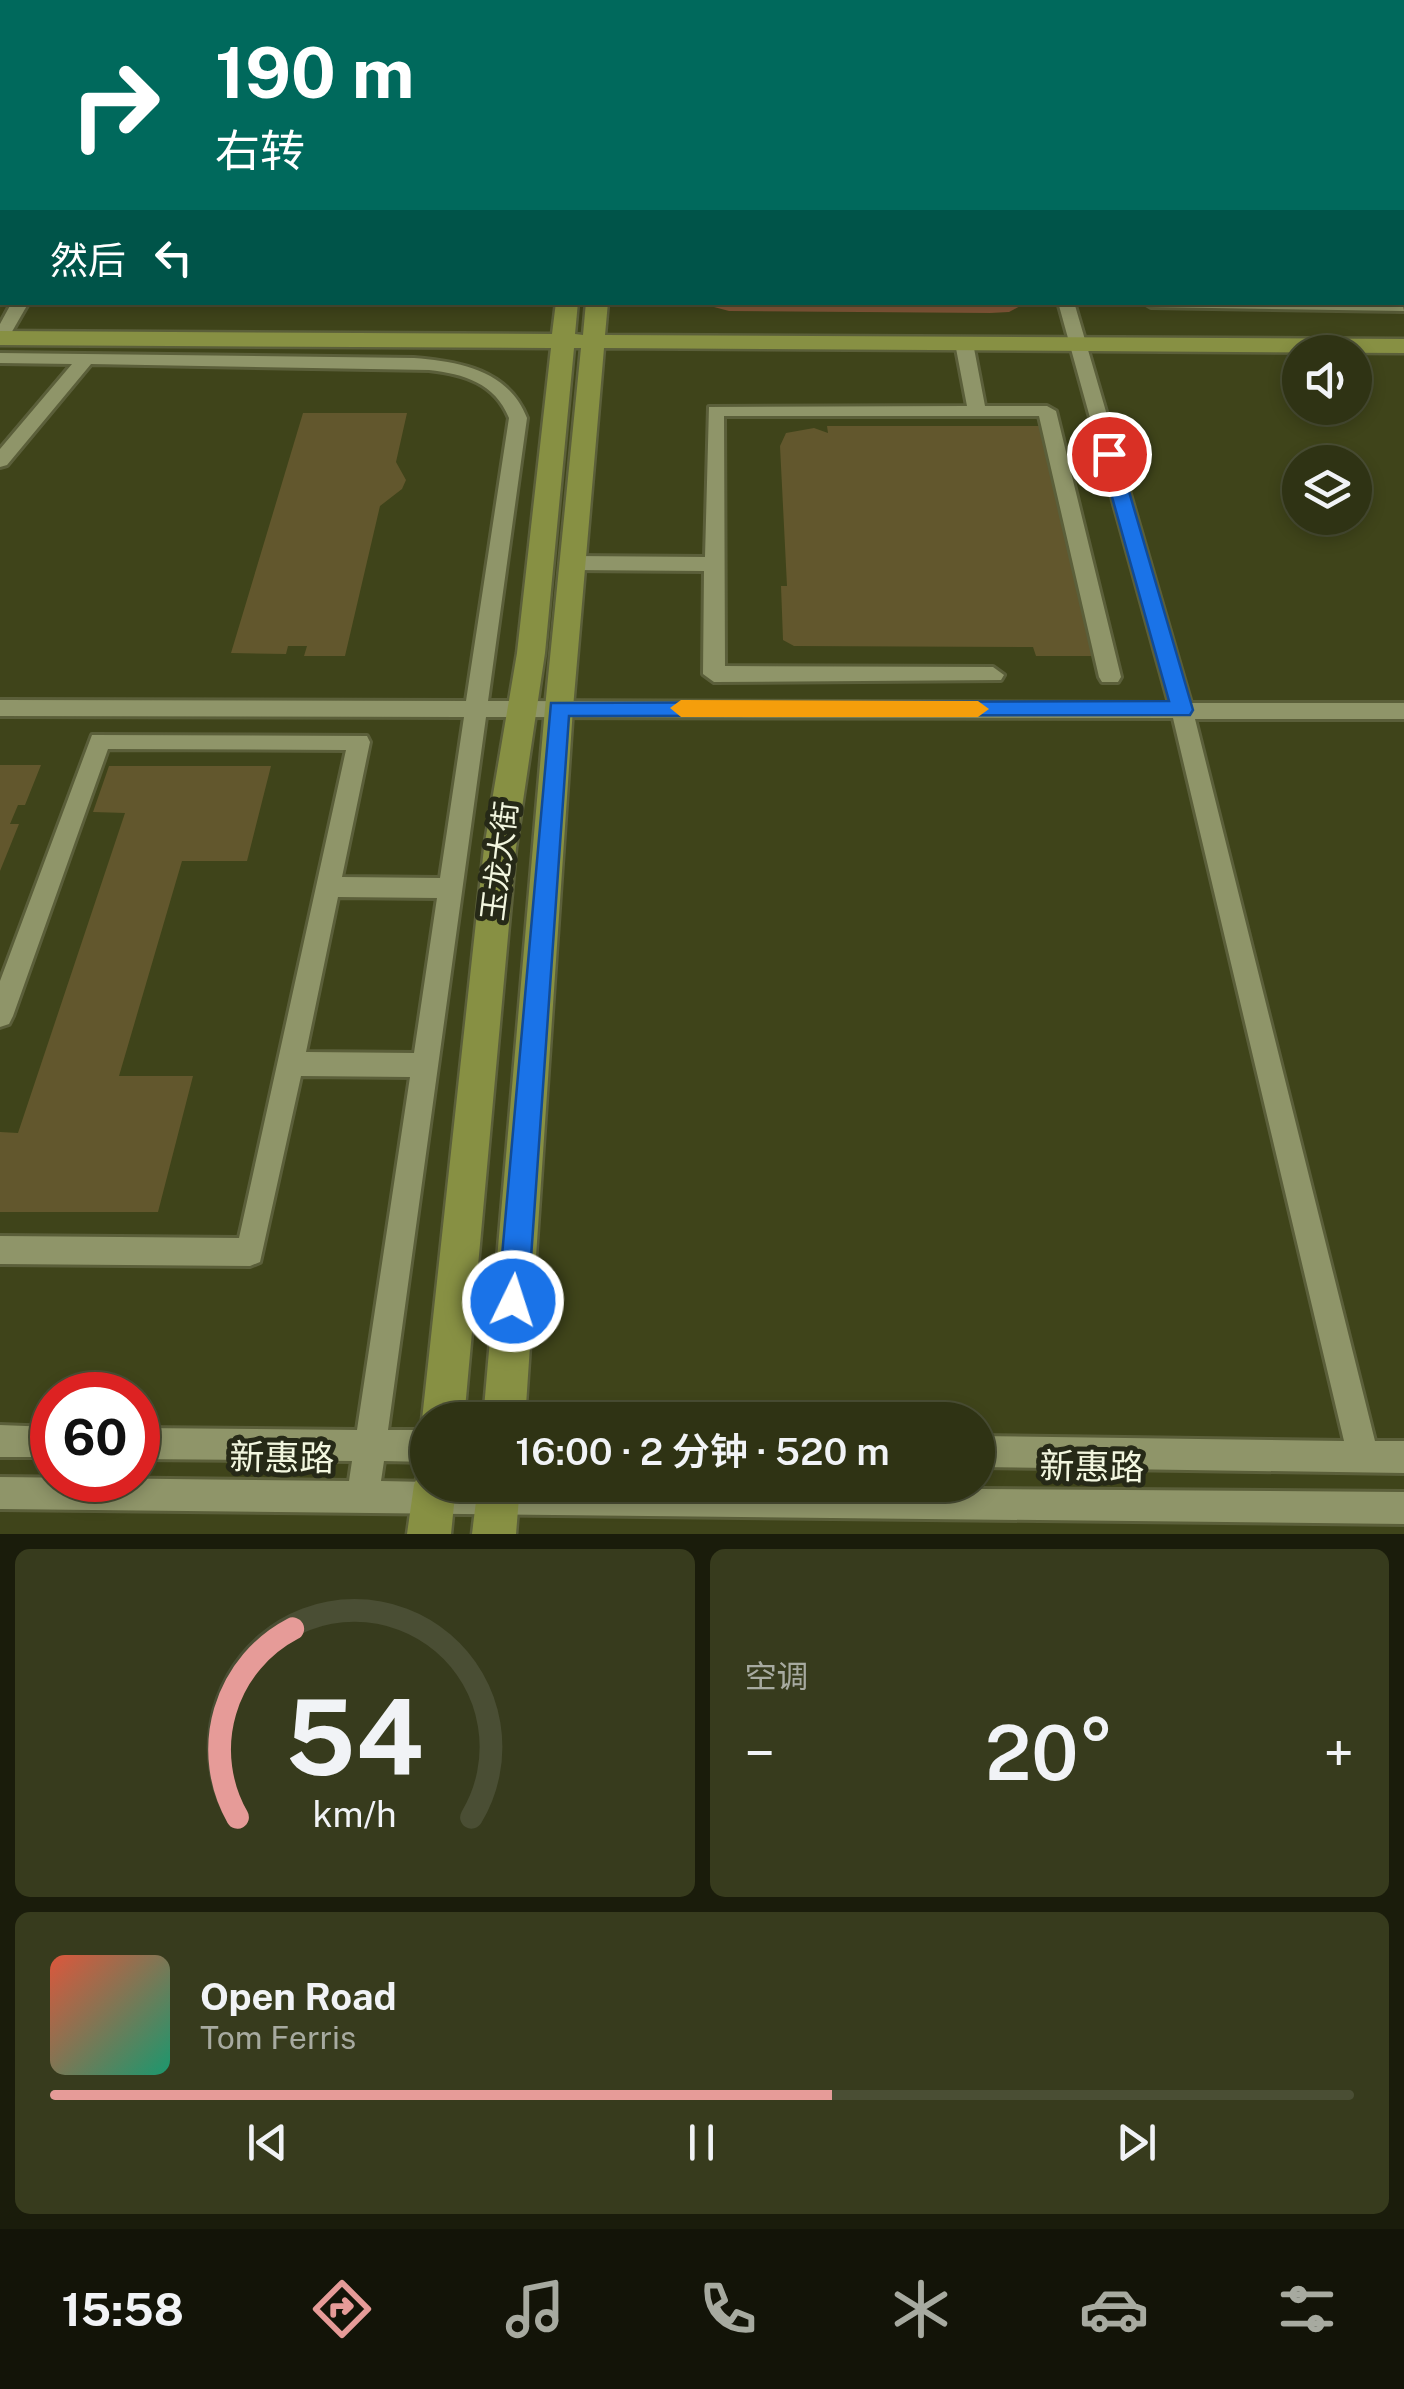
<!DOCTYPE html>
<html lang="zh">
<meta charset="utf-8">
<style>
body{margin:0;font-family:"Public Sans","Noto Sans SC",sans-serif;background:#373b1d;color:#f1f3f6;height:100vh;display:flex;flex-direction:column;font-size:38px;white-space:nowrap}
*{box-sizing:border-box;margin:0}
p{font-size:32px;color:#a7aaa0}
.icon{flex:none;width:55px;height:55px;fill:none;stroke:currentColor;stroke-width:2;stroke-linecap:round;stroke-linejoin:round}
.map{position:relative;height:1534px;overflow:hidden}
.panel{display:flex;flex-direction:column;gap:15px;padding:15px;background:#1a1c0b;flex:1}
.panel>*{flex:none}
.hud{position:absolute;left:0px;top:0px;width:1405px;height:305px;box-shadow:0 5px 15px #0003,0 0 0 2px #4a4e34;background:#00695c;color:#fff;overflow:hidden}
.controls{position:absolute;left:1282px;top:335px;display:grid;gap:20px}
.controls a{display:grid;place-items:center;width:90px;height:90px;border-radius:50%;background:#2f3314;box-shadow:0 5px 15px #0003,0 0 0 2px #4a4e34;font-size:50px}
.speed{position:absolute;left:30px;top:1372px;display:flex;gap:20px;font-size:50px;font-weight:700;text-align:center}
.speed>*{display:grid;place-content:center;width:130px;height:130px;border-radius:50%;background:#2f3314;box-shadow:0 5px 15px #0003,0 0 0 2px #4a4e34;line-height:1}
.speed .limit{border:15px solid #d22;background:#fff;color:#111}
.pin{position:absolute;display:grid;place-items:center;width:85px;height:85px;color:#fff;margin:-42px;border:5px solid #fff;border-radius:50%;box-shadow:0 2px 10px #0007}
.me{position:absolute;width:110px;margin:-55px;rotate:4deg;stroke-linejoin:round;filter:drop-shadow(0 0 8px #0008)}
.turn{display:flex;align-items:center;gap:35px;height:210px;padding:0 50px;font-size:45px}
.turn .icon{width:130px;height:130px;stroke-width:2.5}
.turn b{display:block;font-size:70px;line-height:85px}
.then{display:flex;align-items:center;height:95px;padding:0 50px;background:#0003;gap:20px;font-size:38px}
.big{font-size:75px;font-weight:600;line-height:1.1}
.panel .card{flex:1;display:flex;flex-direction:column;justify-content:center;gap:15px;min-width:0;padding:0 35px;border-radius:15px;background:#373b1d}
.panel .dial{align-items:center;gap:0}
.dial svg{height:260px;overflow:visible;fill:none;stroke:#4a4e34;stroke-width:7;stroke-linecap:round;text-anchor:middle}
.dial text{fill:#f1f3f6;stroke:none}
.song{display:flex;align-items:center;gap:30px}
.cover{width:120px;height:120px;border-radius:15px;background:linear-gradient(135deg,hsl(10 70% 55%),hsl(160 70% 35%))}
.played{height:10px;border-radius:5px;background:linear-gradient(90deg,#e69b98 60%,#4a4e34 60%)}
.keys{display:flex;justify-content:space-around;direction:ltr}
.heat{display:flex;justify-content:space-between;align-items:center;font-size:55px;direction:ltr}
.panel .tiles{flex:1;display:grid;gap:15px;grid-template-columns:1fr 1fr}
.card:last-child{grid-column:span 2}
.trip{position:absolute;left:410px;top:1402px;width:585px;height:100px;border-radius:50px;background:#2f3314;box-shadow:0 5px 15px #0003,0 0 0 2px #4a4e34;font-weight:600;line-height:100px;text-align:center}
.menu{display:flex;height:160px;justify-content:space-around;align-items:center;background:#131408;color:#a7aaa0}
.menu .icon{width:70px;height:70px}
.menu .selected{color:#e69b98}
.menu b{font-size:45px;color:#f1f3f6}
.map>svg:first-child{display:block}
.green{fill:#825738}
.building{fill:#62572d}
.lines{fill:none;stroke-linecap:round;stroke-linejoin:round}
.minor-casing{stroke:#5b5f3a;stroke-width:6}
.major-casing{stroke:#5b5f3a;stroke-width:5}
.minor{fill:#8f9569;fill-rule:evenodd}
.major{fill:#879043;fill-rule:evenodd}
.route{fill:#1a73e8;stroke:#114b97;stroke-width:2.5}
.slow{fill:#f59e0b}
.labels{text-anchor:middle;stroke-width:10;stroke-linejoin:round;paint-order:stroke}
.street-label{font-size:30px;fill:#f2f6df;stroke:#262917}
.near-street-label{font-size:35px;fill:#f2f6df;stroke:#262917}
</style>
<div class="map">
<svg width="1404" height="1534" viewBox="0 0 1404 1534">
<rect width="100%" height="100%" fill="#3f441a"/>
<polygon class="green" points="699,303 1026,303 1009,312 990,313 729,311"/>
<g class="building">
<polygon points="303,413 407,413 396,462 406,480 402,489 380,506 345,656 304,656 307,646 288,646 286,654 231,653"/>
<polygon points="827,426 1049,426 1103,656 1036,656 1033,647 794,646 783,640 781,586 787,586 780,446 786,433 814,428 828,433"/>
<polygon points="0,765 41,765 25,805 18,805 10,824 19,824 0,871"/>
<polygon points="109,766 271,766 247,861 182,861 119,1076 193,1076 158,1212 0,1212 0,1132 18,1133 125,813 93,812"/>
</g>
<g class="lines">
<defs>
<g id="minor">
<rect x="979" y="0" width="12" height="2"/>
<rect x="1402" y="36" width="2" height="8"/>
<polygon points="0,239 2,240 2,250 0,249"/>
<polygon points="1402,301 1404,311 1151,307 1143,302"/>
<polygon points="12,302 29,302 6,342 0,343 0,324"/>
<path d="M1058 302H1074L1191 703H1404V719H1195L1375 1441H1404V1473L978 1467V1436L1344 1441 1173 718 486 717 388 1430H428V1462L384 1461 381 1481 428 1482V1485L1404 1492V1524L0 1509V1477L349 1481 352 1461 138 1459V1428L357 1430 410 1077 301 1076 260 1262 250 1266 0 1264V1236L239 1238 346 750 108 749 13 1016 9 1024 0 1027V981L92 735 367 736 370 742 342 877 440 878 464 717 0 716V700L466 701 509 418C495 383 464 374 429 370L91 364 7 465 0 467V449L72 364 0 363V353L414 358C461 362 508 370 527 418L488 701 1169 703ZM338 897 437 898 414 1053 306 1052Z"/>
<polygon points="964,338 973,343 985,406 1047,406 1056,411 1121,677 1118,682 1102,682 1099,677 1039,416 724,416 725,666 993,667 1004,675 1001,680 714,682 703,674 704,571 573,570 563,563 573,556 705,557 709,407 967,406 955,343"/>
<polygon points="0,1425 52,1427 52,1457 0,1457"/>
</g>
<g id="major">
<rect x="598" y="0" width="16" height="2"/>
<rect x="623" y="0" width="16" height="2"/>
<polygon points="556,302 578,302 575,334 583,335 586,302 608,302 605,335 1404,339 1404,353 604,348 573,708 525,1420 483,1420 545,708 581,348 574,348 545,653 516,848 464,1420 428,1420 428,1432 422,1420 484,848 517,653 551,348 0,345 0,331 552,334"/>
<polygon points="428,1467 428,1485 456,1485 451,1534 407,1534 414,1485 420,1470"/>
<polygon points="478,1485 520,1485 516,1534 472,1534"/>
</g>
</defs>
<use href="#minor" class="minor-casing"/>
<use href="#major" class="major-casing"/>
<use href="#minor" class="minor"/>
<use href="#major" class="major"/>
</g>
<polygon class="route" points="1109,448 1118,454 1193,710 1190,715 569,716 528,1301 524,1312 513,1316 503,1312 498,1301 551,703 1169,701 1100,454"/>
<polygon class="slow" points="681,700 978,701 989,709 978,717 681,717 670,708"/>
<g class="labels">
<g class="street-label">
<text transform="translate(500 861) rotate(-83)" y="10">玉龙大街</text>
</g>
<g class="near-street-label">
<text transform="translate(282 1458) rotate(1)" y="12">新惠路</text>
<text transform="translate(1092 1467) rotate(1)" y="12">新惠路</text>
</g>
</g>
</svg>
<div class="controls">
<a><svg class="icon" aria-label="sound" viewBox="0 0 24 24"><path d="M4 9h4l5-4v14l-5-4H4zM17 9q2 3 0 6"/></svg></a>
<a><svg class="icon" aria-label="layers" viewBox="0 0 24 24"><path d="M12 4l9 5-9 5-9-5zM3 14l9 5 9-5"/></svg></a>
</div>
<div class="speed"><div class="limit">60</div></div>
<div class="pin" style="left:1109px;top:454px;background:#d93025"><svg class="icon" aria-label="arrive" viewBox="0 0 24 24"><path d="M6 21V4h12l-3 4 3 4H6"/></svg></div>
<svg class="me" style="left:513px;top:1301px" viewBox="-20 -20 40 40"><circle r="17" fill="#1a73e8" stroke="#fff" stroke-width="3"/><path d="M0-11L8 9 0 5-8 9z" fill="#fff"/></svg>
<div class="trip">16:00 · 2 分钟 · 520 m</div>
<div class="hud">
<div class="turn"><svg class="icon" aria-label="right" viewBox="0 0 24 24"><path d="M7 20v-9h11M14 6l5 5-5 5"/></svg><div><b>190 m</b>右转</div></div>
<div class="then">然后<svg class="icon" aria-label="left" viewBox="0 0 24 24"><path d="M17 20v-9H6M10 6l-5 5 5 5"/></svg></div>
</div>
</div>
<section class="panel">
<div class="tiles">
<div class="card dial"><svg viewBox="0 0 100 80">
<path d="M14 69A42 42 0 1 1 86 69"/>
<path d="M14 69A42 42 0 0 1 31 11" stroke="#e69b98"/>
<text x="50" y="56" font-size="32" font-weight="700">54</text>
<text x="50" y="72" font-size="11">km/h</text>
</svg></div>
<div class="card"><p>空调</p>
<div class="heat"><a>−</a><b class="big">20°</b><a>+</a></div>
</div>
<div class="card">
<div class="song"><i class="cover"></i><div><b>Open Road</b><p>Tom Ferris</p></div></div>
<div class="played"></div>
<div class="keys"><svg class="icon" aria-label="previous" viewBox="0 0 24 24"><path d="M18 5L8 12l10 7zM5 5v14"/></svg><svg class="icon" aria-label="pause" viewBox="0 0 24 24"><path d="M8 5v14M16 5v14"/></svg><svg class="icon" aria-label="next" viewBox="0 0 24 24"><path d="M6 5l10 7-10 7zM19 5v14"/></svg></div>
</div>
</div>
</section>
<nav class="menu">
<b>15:58</b>
<svg class="icon selected" aria-label="directions" viewBox="0 0 24 24"><path d="M12 3l9 9-9 9-9-9zM9 14v-3h6M13 9l2 2-2 2"/></svg>
<svg class="icon" aria-label="music" viewBox="0 0 24 24"><path d="M9 18V5l10-2v13"/><circle cx="6" cy="18" r="3"/><circle cx="16" cy="16" r="3"/></svg>
<svg class="icon" aria-label="phone" viewBox="0 0 24 24"><path d="M5 4h4l2 5-3 2q2 4 5 5l2-3 5 2v4C11 20 4 13 5 4z"/></svg>
<svg class="icon" aria-label="climate" viewBox="0 0 24 24"><path d="M12 3v18M4 7l16 10M4 17L20 7"/></svg>
<svg class="icon" aria-label="car" viewBox="0 0 24 24"><path d="M5 17H2v-5l4-1 3-4h7l3 4 3 1v5h-3M9 17h6M6 11h13"/><circle cx="7" cy="17" r="2"/><circle cx="17" cy="17" r="2"/></svg>
<svg class="icon" aria-label="filters" viewBox="0 0 24 24"><path d="M4 7h16M4 17h16"/><circle cx="9" cy="7" r="2"/><circle cx="15" cy="17" r="2"/></svg>
</nav>
